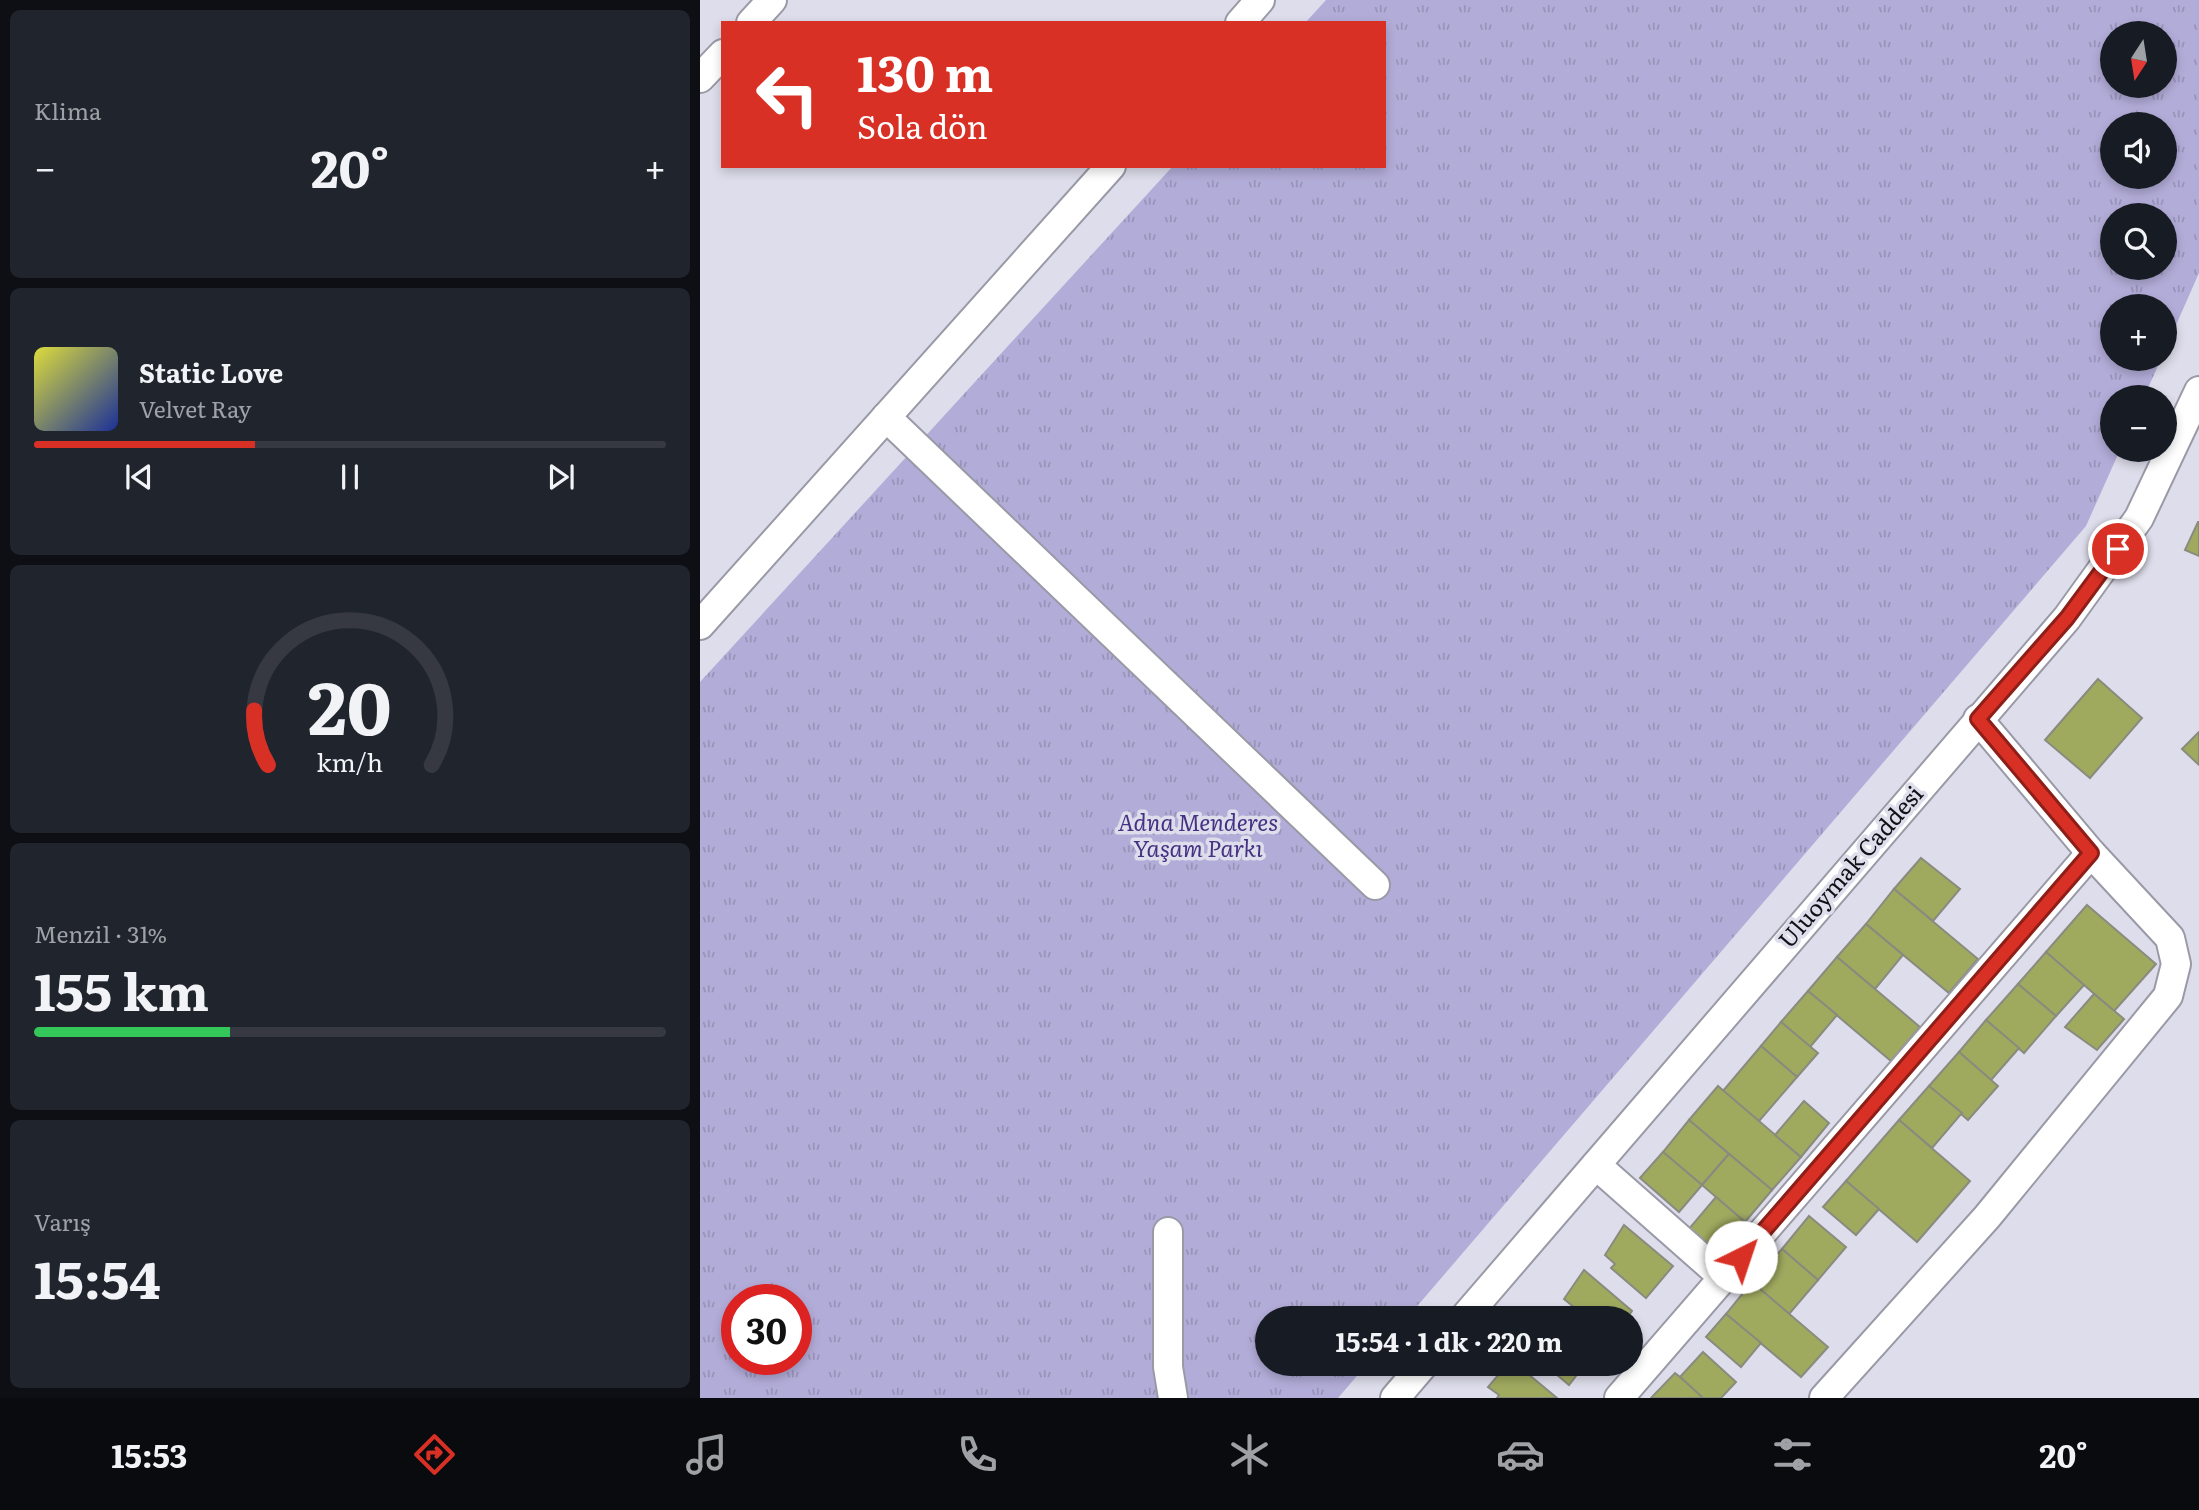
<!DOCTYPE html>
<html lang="tr">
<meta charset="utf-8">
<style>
body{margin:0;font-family:Literata,serif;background:#20242c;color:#f1f3f6;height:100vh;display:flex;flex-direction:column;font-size:26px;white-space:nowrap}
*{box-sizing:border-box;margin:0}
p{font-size:23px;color:#9ea1a6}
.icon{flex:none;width:38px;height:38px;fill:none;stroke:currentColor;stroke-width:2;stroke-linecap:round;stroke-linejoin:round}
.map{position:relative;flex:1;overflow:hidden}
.drawer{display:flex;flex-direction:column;gap:10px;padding:10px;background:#0d0f14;width:700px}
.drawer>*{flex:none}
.top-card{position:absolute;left:21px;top:21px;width:665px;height:147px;border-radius:0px;box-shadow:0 4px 10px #0003;background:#d93025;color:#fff;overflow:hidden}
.needle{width:46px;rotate:192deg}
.controls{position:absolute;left:1400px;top:21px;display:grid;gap:14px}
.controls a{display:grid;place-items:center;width:77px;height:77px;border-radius:50%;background:#171b24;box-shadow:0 4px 10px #0003;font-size:35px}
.speed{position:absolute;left:21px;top:1284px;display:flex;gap:14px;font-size:35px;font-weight:700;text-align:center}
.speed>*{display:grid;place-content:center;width:91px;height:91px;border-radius:50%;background:#171b24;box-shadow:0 4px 10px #0003;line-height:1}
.speed .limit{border:10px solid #d22;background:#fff;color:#111}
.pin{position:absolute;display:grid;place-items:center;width:60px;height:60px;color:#fff;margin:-30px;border:4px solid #fff;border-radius:50%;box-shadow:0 2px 7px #0007}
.me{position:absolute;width:77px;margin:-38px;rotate:41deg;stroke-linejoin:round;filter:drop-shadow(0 0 5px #0008)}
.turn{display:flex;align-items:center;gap:24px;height:147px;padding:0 21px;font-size:32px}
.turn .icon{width:91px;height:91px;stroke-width:2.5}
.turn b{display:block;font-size:49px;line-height:60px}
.big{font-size:52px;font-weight:700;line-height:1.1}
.drawer .tile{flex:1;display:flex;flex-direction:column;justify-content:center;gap:10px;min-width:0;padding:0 24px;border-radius:10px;background:#20242c}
.drawer .dial{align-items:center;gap:0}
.dial svg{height:182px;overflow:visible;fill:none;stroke:#363941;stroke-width:7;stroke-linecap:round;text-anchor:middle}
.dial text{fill:#f1f3f6;stroke:none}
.song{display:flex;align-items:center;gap:21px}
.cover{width:84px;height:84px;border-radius:10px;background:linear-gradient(135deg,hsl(60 70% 55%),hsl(230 70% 35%))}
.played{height:7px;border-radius:4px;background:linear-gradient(90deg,#d93025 35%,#363941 35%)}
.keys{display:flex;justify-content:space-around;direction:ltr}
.heat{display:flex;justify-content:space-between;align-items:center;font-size:38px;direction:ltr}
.charge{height:10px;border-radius:5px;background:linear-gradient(90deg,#34c759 31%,#363941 0)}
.trip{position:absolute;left:555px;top:1306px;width:388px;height:70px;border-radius:35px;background:#171b24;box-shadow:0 4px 10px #0003;font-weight:700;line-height:70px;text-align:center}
.dock{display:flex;height:112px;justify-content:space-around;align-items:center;background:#090b0e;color:#9ea1a6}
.dock .icon{width:49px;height:49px}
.dock .current{color:#d93025}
.dock b{font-size:32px;color:#f1f3f6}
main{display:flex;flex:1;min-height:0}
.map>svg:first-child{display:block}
.park{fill:url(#park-tufts);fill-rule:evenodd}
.building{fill:#a0aa5f;stroke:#898b7e;stroke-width:2}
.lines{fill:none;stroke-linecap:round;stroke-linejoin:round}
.minor-casing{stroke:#9a99a6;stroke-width:32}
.minor{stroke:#fff;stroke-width:28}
.route-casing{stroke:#8d1f18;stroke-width:18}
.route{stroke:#d93025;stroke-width:12}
.labels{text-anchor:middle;stroke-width:7;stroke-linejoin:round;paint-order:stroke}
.park-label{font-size:23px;font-style:italic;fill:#463283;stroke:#deddeb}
.street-label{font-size:23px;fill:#101015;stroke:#deddeb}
</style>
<main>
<section class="drawer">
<div class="tile"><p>Klima</p>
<div class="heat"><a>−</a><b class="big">20°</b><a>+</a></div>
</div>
<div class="tile">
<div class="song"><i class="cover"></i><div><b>Static Love</b><p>Velvet Ray</p></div></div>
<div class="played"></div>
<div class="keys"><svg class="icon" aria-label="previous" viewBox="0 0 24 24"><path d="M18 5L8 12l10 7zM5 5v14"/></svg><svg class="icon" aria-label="pause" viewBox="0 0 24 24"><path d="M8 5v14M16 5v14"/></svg><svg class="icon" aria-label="next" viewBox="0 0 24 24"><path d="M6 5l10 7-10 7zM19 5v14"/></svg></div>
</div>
<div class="tile dial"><svg viewBox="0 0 100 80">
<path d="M14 69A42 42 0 1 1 86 69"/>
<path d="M14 69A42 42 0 0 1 8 45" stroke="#d93025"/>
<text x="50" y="56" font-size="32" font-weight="700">20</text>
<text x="50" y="72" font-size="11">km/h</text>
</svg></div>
<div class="tile"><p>Menzil · 31%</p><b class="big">155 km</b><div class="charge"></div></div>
<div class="tile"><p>Varış</p><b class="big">15:54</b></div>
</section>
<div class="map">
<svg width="1499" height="1398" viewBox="0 0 1499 1398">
<defs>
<pattern id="park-tufts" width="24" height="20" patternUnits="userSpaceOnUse" patternTransform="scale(1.75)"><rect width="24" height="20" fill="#b2acd8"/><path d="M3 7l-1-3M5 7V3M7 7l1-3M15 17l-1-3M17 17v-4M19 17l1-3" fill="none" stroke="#9893b8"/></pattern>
</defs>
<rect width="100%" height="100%" fill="#deddeb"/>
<path class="park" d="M626 0H1499V273L1465 350V306H1412V359H1461L1444 397H1412V450H1420L1386 526 707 1318H567V1363H668L638 1398H0V682L473 166H684V23H605ZM1412 33H1465V86H1412ZM1412 124H1465V177H1412ZM1412 215H1465V268H1412ZM37 1300H96V1360H37Z"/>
<g class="building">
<polygon points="1498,522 1499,522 1499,556 1485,550"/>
<polygon points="1398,679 1442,718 1390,778 1345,740"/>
<polygon points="1499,732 1499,765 1482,749"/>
<polygon points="1221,858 1260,889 1233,921 1194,889"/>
<polygon points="1194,889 1278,959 1249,993 1166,924"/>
<polygon points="1387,905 1456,964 1414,1011 1346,952"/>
<polygon points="1166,924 1203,955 1175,989 1137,957"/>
<polygon points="1346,952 1384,985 1356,1016 1318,984"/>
<polygon points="1137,957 1220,1027 1191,1061 1108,991"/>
<polygon points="1318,984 1356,1016 1324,1053 1286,1020"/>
<polygon points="1108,991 1137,1015 1110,1047 1081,1022"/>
<polygon points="1394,994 1424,1019 1397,1050 1365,1027"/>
<polygon points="1286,1020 1319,1048 1291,1080 1259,1052"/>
<polygon points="1081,1022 1118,1053 1097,1077 1061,1046"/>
<polygon points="1061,1046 1097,1077 1059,1121 1023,1091"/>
<polygon points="1259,1052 1298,1086 1268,1120 1229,1086"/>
<polygon points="1018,1086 1101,1157 1072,1190 989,1120"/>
<polygon points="1229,1086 1262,1113 1232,1148 1199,1120"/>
<polygon points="1104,1101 1129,1123 1101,1157 1075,1135"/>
<polygon points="989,1120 1029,1154 1002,1185 963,1152"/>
<polygon points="1199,1120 1270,1181 1217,1242 1146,1181"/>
<polygon points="963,1152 1002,1185 979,1212 940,1178"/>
<polygon points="1029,1154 1072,1190 1045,1222 1002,1185"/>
<polygon points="1146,1181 1179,1209 1156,1235 1123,1207"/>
<polygon points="1016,1197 1045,1222 1018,1254 988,1230"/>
<polygon points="1109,1216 1146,1247 1118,1280 1082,1249"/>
<polygon points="924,1225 973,1266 946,1298 911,1268 915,1264 905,1255"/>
<polygon points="1082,1249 1118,1280 1089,1314 1052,1282"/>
<polygon points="884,1270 932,1311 927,1318 877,1318 871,1313 875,1308 864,1299"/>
<polygon points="1052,1282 1128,1347 1101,1377 1026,1314"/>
<polygon points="1026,1314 1061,1343 1041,1367 1006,1337"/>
<polygon points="1003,1352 1036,1382 1021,1398 1003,1398 980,1377"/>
<polygon points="803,1363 815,1363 857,1398 797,1398 799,1395 788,1387 800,1373 797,1371"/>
<polygon points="843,1363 886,1363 869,1385"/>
<polygon points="975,1373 980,1377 1003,1398 951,1398"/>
</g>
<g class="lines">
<defs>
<g id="minor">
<polyline points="51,23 72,0"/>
<polyline points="540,23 560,0"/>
<polyline points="0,78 23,54"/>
<polyline points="186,417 675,885"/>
<polyline points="0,625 411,166"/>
<polyline points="896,1165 1023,1277"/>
<polyline points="468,1232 468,1367 473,1398"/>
<polyline points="764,1318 1367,618 1439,518 1499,391"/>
<polyline points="695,1398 725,1363"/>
<polyline points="919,1398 1391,853"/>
<polyline points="1124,1398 1287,1217 1468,996 1476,964 1470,938 1391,853 1278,719"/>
</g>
</defs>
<use href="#minor" class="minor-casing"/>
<use href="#minor" class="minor"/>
</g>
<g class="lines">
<defs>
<polyline id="route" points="1041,1257 1391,853 1278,719 1367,618 1418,549"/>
</defs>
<use href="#route" class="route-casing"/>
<use href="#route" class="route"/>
</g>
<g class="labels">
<g class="park-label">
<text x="498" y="831">Adna Menderes<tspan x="498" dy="26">Yaşam Parkı</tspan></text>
</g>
<g class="street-label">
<text transform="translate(1151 867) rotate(-49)" y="8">Uluoymak Caddesi</text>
</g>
</g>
</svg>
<div class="controls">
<a><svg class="needle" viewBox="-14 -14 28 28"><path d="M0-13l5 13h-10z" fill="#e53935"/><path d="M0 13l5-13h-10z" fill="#9ea1a6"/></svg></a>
<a><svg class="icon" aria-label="sound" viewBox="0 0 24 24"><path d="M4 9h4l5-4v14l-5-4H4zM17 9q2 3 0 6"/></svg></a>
<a><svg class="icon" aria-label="search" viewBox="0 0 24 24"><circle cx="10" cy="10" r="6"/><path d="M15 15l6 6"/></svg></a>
<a>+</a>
<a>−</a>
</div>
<div class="speed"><div class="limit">30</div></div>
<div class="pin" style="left:1418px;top:549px;background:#d93025"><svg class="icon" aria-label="arrive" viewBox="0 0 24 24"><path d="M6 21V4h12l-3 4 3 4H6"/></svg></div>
<svg class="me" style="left:1041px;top:1257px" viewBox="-20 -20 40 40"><circle r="19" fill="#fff"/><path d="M0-13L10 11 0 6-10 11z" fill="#d93025"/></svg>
<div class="trip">15:54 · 1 dk · 220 m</div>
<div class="top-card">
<div class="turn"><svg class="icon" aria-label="left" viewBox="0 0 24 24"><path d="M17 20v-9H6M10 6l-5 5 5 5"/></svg><div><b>130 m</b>Sola dön</div></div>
</div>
</div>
</main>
<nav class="dock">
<b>15:53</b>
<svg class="icon current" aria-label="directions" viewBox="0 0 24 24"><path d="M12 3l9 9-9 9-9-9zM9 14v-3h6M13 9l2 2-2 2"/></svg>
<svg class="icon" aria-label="music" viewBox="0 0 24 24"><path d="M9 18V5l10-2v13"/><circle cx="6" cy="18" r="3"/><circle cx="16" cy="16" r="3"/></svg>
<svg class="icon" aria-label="phone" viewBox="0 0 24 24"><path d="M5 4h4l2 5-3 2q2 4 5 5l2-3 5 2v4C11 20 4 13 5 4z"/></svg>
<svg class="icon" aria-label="climate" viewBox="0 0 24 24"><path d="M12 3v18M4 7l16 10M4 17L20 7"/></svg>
<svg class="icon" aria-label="car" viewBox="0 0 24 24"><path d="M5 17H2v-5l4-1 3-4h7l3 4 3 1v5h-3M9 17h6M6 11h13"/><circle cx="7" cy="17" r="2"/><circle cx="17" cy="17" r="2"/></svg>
<svg class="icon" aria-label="filters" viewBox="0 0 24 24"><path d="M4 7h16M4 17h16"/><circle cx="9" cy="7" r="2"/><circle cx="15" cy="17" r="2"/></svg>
<b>20°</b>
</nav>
